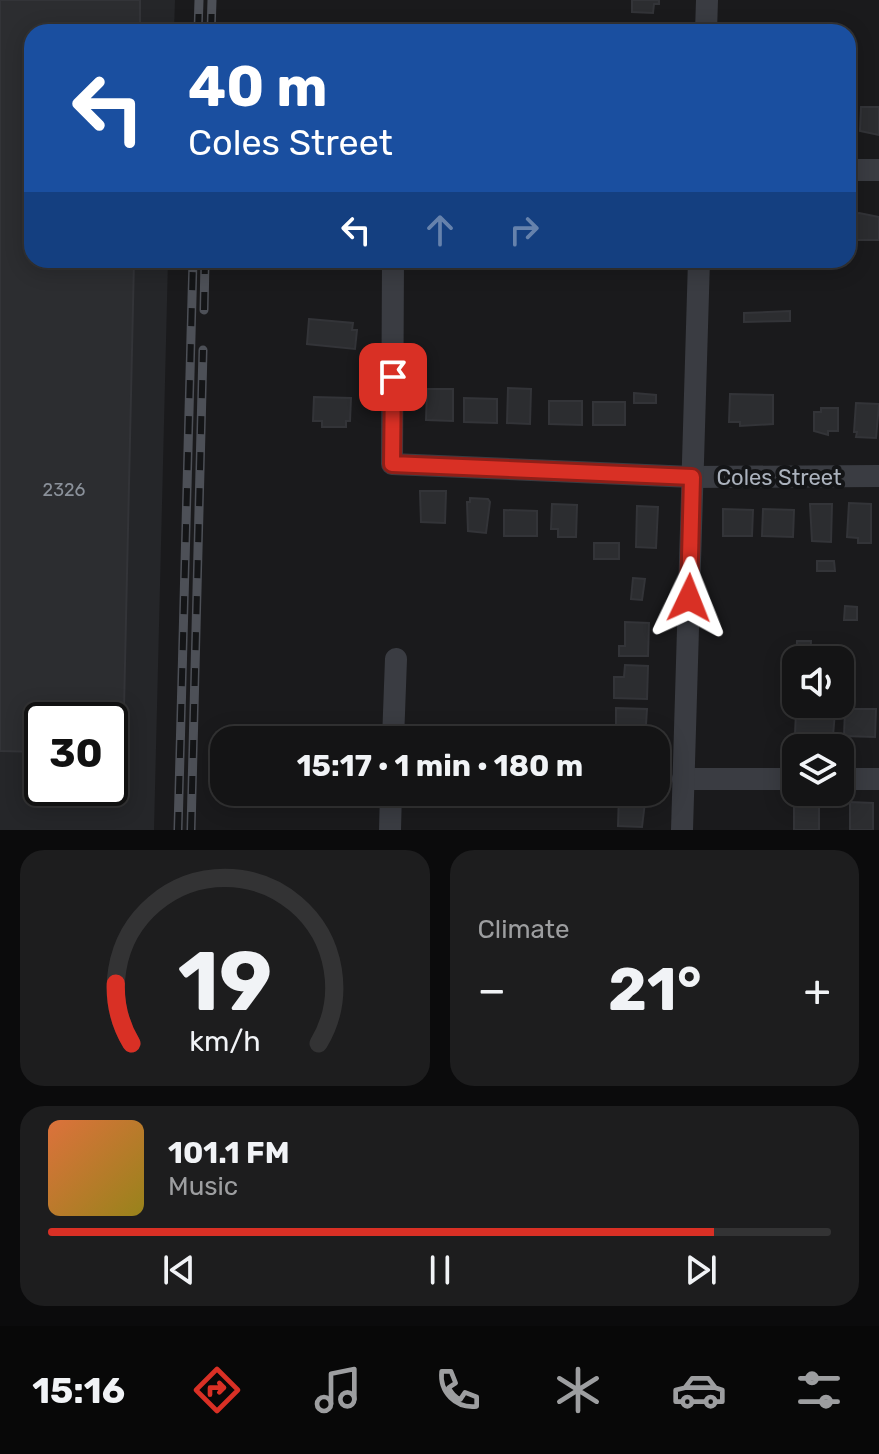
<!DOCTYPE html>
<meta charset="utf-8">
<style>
body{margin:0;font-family:Rubik,sans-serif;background:#1d1d1e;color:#f1f3f6;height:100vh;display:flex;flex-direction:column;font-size:30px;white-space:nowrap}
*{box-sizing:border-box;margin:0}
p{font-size:26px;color:#9d9ea0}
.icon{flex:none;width:44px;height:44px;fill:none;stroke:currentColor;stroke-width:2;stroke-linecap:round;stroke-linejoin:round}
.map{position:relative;height:830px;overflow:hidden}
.sheet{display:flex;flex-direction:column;gap:20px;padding:20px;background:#0b0b0c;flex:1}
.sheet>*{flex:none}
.guide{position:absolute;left:24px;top:24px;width:832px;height:244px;border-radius:24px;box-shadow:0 4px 20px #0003,0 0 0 2px #333334;background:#1a4fa0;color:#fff;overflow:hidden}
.tools{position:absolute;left:782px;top:646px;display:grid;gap:16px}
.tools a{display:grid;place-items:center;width:72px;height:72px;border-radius:16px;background:#141415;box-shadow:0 4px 20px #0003,0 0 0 2px #333334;font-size:40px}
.speed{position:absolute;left:24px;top:702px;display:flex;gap:16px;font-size:40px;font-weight:700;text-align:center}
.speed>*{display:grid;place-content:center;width:104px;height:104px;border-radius:50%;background:#141415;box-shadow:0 4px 20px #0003,0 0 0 2px #333334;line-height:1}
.speed .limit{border:4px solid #111;border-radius:12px;background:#fff;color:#111}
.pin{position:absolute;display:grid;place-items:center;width:68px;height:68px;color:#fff;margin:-34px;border-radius:16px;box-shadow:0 4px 12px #0006}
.me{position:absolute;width:88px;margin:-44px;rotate:2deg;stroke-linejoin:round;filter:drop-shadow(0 0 6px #0008)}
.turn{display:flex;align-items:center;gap:28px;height:168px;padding:0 32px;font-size:36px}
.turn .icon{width:104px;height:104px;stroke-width:2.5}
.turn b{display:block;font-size:56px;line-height:68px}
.lanes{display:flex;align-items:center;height:76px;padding:0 32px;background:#0003;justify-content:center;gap:40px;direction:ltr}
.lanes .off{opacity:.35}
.big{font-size:60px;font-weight:700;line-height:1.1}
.sheet .card{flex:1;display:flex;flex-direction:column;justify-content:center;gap:12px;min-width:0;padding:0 28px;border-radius:24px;background:#1d1d1e}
.sheet .dial{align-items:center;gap:0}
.dial svg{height:208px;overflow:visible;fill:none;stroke:#333334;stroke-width:7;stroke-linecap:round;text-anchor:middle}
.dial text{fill:#f1f3f6;stroke:none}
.song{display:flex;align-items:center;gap:24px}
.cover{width:96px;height:96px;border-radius:12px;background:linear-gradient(135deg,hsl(20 70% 55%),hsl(50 70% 35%))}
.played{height:8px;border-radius:4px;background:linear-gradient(90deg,#d93025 85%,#333334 85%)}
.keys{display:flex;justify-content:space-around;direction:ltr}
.heat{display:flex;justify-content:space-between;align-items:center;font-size:44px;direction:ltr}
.sheet .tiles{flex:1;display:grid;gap:20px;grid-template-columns:1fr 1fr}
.card:last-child{grid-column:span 2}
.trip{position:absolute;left:210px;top:726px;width:460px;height:80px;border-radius:24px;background:#141415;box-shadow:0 4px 20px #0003,0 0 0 2px #333334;font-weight:700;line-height:80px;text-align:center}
.menu{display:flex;height:128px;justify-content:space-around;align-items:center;background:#080808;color:#9d9ea0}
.menu .icon{width:56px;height:56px}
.menu .selected{color:#d93025}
.menu b{font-size:36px;color:#f1f3f6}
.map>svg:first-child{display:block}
.built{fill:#252629;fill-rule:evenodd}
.building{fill:#2c2d30;stroke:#333438;stroke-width:2}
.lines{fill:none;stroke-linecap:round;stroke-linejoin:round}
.minor{stroke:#3a3c42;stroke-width:22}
.rail-casing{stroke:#4d5057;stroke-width:9}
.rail{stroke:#141517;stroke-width:6;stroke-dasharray:18;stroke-linecap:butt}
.route-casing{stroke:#8d1f18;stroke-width:20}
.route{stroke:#d93025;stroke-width:14}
.labels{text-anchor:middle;stroke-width:8;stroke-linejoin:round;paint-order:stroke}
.number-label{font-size:18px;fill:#8a9099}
.street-label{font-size:22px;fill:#abb2bd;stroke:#141517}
</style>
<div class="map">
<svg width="879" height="830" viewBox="0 0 879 830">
<rect width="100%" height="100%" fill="#1a1a1c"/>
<path class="built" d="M0 0H175L174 32H32V260H168L154 830H0ZM42 720H110V788H42Z"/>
<g class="building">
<polygon points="0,0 140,0 140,32 32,32 32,260 134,260 123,753 110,753 110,720 42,720 42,752 0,751"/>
<polygon points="632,0 659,0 659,4 654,4 653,13 632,12"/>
<polygon points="861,107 879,107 879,135 860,131"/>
<polygon points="859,213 879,217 879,240 855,240 854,214"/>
<polygon points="790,311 790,321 744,322 744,313"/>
<polygon points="309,319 353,323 352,330 357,330 355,349 307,344"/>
<polygon points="508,388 531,389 530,424 507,423"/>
<polygon points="427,389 453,389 453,421 426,420"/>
<polygon points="634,393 656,395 656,403 634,403"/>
<polygon points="730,394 773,395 773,424 740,426 740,422 729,422"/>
<polygon points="314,397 351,398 350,421 346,421 346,427 322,427 322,421 313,421"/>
<polygon points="464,398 497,399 497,423 464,422"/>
<polygon points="549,401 582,401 582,425 549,424"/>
<rect x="593" y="402" width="32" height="23"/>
<polygon points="856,403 879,404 876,438 856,437 857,432 854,432"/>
<polygon points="821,408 838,408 838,431 828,431 828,435 814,431 814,412 821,412"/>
<polygon points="420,491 446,491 445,523 421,522"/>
<polygon points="470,498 488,499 490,502 486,533 468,531 467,502 470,502"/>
<polygon points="849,503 871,504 871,543 858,543 858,538 847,537"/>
<polygon points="552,504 577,505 576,537 558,537 558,529 551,529"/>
<polygon points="810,504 832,504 831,542 812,541"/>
<polygon points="637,506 658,507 656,548 636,547"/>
<polygon points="723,509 753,510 752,536 723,536"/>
<polygon points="763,509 794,510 793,537 762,536"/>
<polygon points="504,510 537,511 537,536 504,536"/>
<rect x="594" y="543" width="25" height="16"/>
<polygon points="817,561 834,561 835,571 817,571"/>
<polygon points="633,578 645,579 642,600 631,599"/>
<polygon points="845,606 857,607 857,620 844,620"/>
<polygon points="625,622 649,623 648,656 619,656 619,646 625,646"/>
<polygon points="797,641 811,641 810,660 796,660"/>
<polygon points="625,665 648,666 647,699 614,698 614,677 624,677"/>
<polygon points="616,708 647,709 645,740 616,740"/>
<polygon points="845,709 876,709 875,737 844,736"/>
<polygon points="805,710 835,712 833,736 825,735 825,742 813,742 813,736 795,734 796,712 805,713"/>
<polygon points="619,793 646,794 642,827 618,826"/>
<rect x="794" y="800" width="25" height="30"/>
<polygon points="850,802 873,803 873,830 850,830"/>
</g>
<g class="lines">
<g class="minor">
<polyline points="706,32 707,0"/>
<polyline points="848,170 879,170"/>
<polyline points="393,260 392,464 692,477 879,476"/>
<polyline points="393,740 396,659"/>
<polyline points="683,779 796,779"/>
<polyline points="840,779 879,779"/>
<polyline points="390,830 391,792"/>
<polyline points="682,830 699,260"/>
</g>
<defs>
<g id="rail">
<polyline points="198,32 199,0"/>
<polyline points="211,32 212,0"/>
<polyline points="204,310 205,260"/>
<polyline points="178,830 193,260"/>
<polyline points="191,830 203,350"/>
</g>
</defs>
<use href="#rail" class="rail-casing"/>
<use href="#rail" class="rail"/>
</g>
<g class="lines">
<defs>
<polyline id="route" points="393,377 392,464 692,477 689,598"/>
</defs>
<use href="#route" class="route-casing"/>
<use href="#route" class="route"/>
</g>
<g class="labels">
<g class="number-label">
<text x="64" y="496">2326</text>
</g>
<g class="street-label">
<text x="779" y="485">Coles Street</text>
</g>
</g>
</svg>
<div class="tools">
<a><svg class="icon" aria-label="sound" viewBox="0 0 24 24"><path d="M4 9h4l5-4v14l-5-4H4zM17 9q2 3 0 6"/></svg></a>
<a><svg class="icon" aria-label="layers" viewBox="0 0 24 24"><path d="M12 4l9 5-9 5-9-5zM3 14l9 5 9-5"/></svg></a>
</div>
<div class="speed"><div class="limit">30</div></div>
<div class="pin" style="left:393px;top:377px;background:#d93025"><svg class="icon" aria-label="arrive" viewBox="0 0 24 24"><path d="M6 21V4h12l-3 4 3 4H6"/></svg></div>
<svg class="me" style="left:689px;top:598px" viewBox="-20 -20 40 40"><path d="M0-17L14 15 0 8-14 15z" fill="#d93025" stroke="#fff" stroke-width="4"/></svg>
<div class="trip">15:17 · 1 min · 180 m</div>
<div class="guide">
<div class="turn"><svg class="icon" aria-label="left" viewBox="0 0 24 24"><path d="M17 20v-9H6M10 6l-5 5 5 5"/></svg><div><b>40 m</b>Coles Street</div></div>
<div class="lanes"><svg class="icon" aria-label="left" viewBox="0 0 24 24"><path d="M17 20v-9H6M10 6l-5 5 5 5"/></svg><svg class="icon off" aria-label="ahead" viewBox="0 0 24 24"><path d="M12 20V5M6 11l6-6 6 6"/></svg><svg class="icon off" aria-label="right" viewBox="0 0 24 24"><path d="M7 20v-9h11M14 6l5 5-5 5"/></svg></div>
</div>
</div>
<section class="sheet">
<div class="tiles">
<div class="card dial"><svg viewBox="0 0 100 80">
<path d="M14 69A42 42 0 1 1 86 69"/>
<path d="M14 69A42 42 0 0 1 8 46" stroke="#d93025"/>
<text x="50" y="56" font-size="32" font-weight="700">19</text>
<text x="50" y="72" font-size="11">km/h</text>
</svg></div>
<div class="card"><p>Climate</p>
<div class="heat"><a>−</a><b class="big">21°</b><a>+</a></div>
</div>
<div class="card">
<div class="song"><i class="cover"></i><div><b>101.1 FM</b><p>Music</p></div></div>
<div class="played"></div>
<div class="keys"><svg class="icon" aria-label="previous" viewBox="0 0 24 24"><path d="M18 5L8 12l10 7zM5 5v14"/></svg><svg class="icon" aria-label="pause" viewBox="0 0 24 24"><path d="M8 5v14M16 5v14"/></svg><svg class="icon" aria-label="next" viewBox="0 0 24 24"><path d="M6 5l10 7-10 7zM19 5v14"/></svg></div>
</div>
</div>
</section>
<nav class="menu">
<b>15:16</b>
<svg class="icon selected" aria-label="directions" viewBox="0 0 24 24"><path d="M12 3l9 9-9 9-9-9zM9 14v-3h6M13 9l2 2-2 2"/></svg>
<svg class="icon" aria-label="music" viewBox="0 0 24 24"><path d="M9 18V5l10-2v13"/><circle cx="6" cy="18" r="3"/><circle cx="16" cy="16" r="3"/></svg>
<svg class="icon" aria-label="phone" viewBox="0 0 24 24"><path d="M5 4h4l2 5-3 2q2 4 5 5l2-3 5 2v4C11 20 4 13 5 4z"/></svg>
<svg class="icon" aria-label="climate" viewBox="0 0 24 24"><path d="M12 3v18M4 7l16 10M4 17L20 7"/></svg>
<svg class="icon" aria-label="car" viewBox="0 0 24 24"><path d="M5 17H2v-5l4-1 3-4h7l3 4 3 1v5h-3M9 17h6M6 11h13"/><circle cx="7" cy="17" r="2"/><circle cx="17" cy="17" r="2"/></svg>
<svg class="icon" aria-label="filters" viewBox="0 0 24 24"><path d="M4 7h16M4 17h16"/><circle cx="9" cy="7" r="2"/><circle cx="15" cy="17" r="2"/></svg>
</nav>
